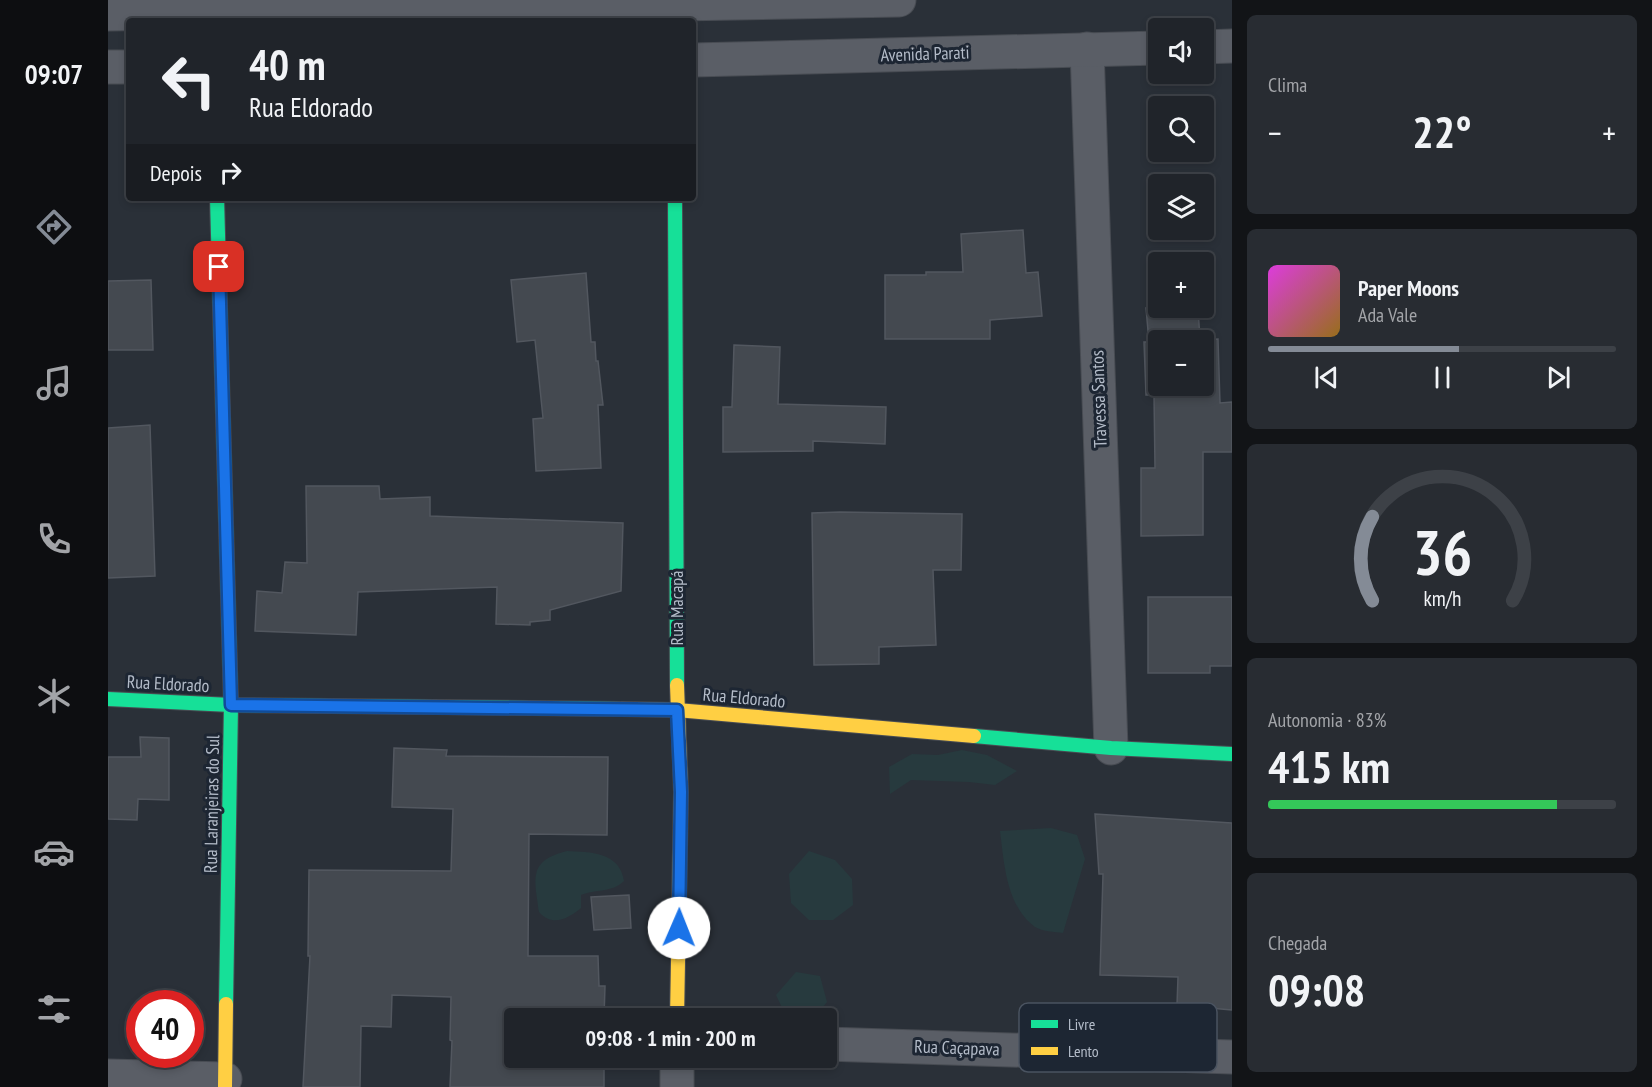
<!DOCTYPE html>
<html lang="pt">
<meta charset="utf-8">
<style>
body{margin:0;font-family:"PT Sans Narrow",sans-serif;background:#282c32;color:#f1f3f6;height:100vh;display:flex;flex-direction:column;font-size:22px;white-space:nowrap}
*{box-sizing:border-box;margin:0}
p{font-size:20px;color:#a2a4a8}
.icon{flex:none;width:33px;height:33px;fill:none;stroke:currentColor;stroke-width:2;stroke-linecap:round;stroke-linejoin:round}
.map{position:relative;flex:1;overflow:hidden}
.drawer{display:flex;flex-direction:column;gap:15px;padding:15px;background:#121417;width:420px}
.drawer>*{flex:none}
.top-card{position:absolute;left:18px;top:18px;width:570px;height:183px;border-radius:6px;box-shadow:0 3px 9px #0003,0 0 0 2px #3d4147;background:#20242a;color:#f1f3f6;overflow:hidden}
.controls{position:absolute;left:1040px;top:18px;display:grid;gap:12px}
.controls a{display:grid;place-items:center;width:66px;height:66px;border-radius:6px;background:#20242a;box-shadow:0 3px 9px #0003,0 0 0 2px #3d4147;font-size:30px}
.speed{position:absolute;left:18px;top:990px;display:flex;gap:12px;font-size:30px;font-weight:700;text-align:center}
.speed>*{display:grid;place-content:center;width:78px;height:78px;border-radius:50%;background:#20242a;box-shadow:0 3px 9px #0003,0 0 0 2px #3d4147;line-height:1}
.speed .limit{border:9px solid #d22;background:#fff;color:#111}
.pin{position:absolute;display:grid;place-items:center;width:51px;height:51px;color:#fff;margin:-26px;border-radius:12px;box-shadow:0 3px 9px #0006}
.me{position:absolute;width:66px;margin:-33px;rotate:1deg;stroke-linejoin:round;filter:drop-shadow(0 0 4px #0008)}
.turn{display:flex;align-items:center;gap:21px;height:126px;padding:0 24px;font-size:27px}
.turn .icon{width:78px;height:78px;stroke-width:2.5}
.turn b{display:block;font-size:42px;line-height:51px}
.then{display:flex;align-items:center;height:57px;padding:0 24px;background:#0003;gap:12px;font-size:22px}
.big{font-size:45px;font-weight:700;line-height:1.1}
.drawer .card{flex:1;display:flex;flex-direction:column;justify-content:center;gap:9px;min-width:0;padding:0 21px;border-radius:9px;background:#282c32}
.drawer .dial{align-items:center;gap:0}
.dial svg{height:156px;overflow:visible;fill:none;stroke:#3d4147;stroke-width:7;stroke-linecap:round;text-anchor:middle}
.dial text{fill:#f1f3f6;stroke:none}
.song{display:flex;align-items:center;gap:18px}
.cover{width:72px;height:72px;border-radius:9px;background:linear-gradient(135deg,hsl(300 70% 55%),hsl(40 70% 35%))}
.played{height:6px;border-radius:3px;background:linear-gradient(90deg,#848b96 55%,#3d4147 55%)}
.keys{display:flex;justify-content:space-around;direction:ltr}
.heat{display:flex;justify-content:space-between;align-items:center;font-size:33px;direction:ltr}
.charge{height:9px;border-radius:4px;background:linear-gradient(90deg,#34c759 83%,#3d4147 0)}
.trip{position:absolute;left:396px;top:1008px;width:333px;height:60px;border-radius:6px;background:#20242a;box-shadow:0 3px 9px #0003,0 0 0 2px #3d4147;font-weight:700;line-height:60px;text-align:center}
main{display:flex;flex:1;min-height:0}
.tab-bar{display:flex;flex-direction:column;width:108px;justify-content:space-around;align-items:center;background:#0d0e11;color:#a2a4a8}
.tab-bar .icon{width:42px;height:42px}
.tab-bar .selected{color:#848b96}
.tab-bar b{font-size:27px;color:#f1f3f6}
.map>svg:first-child{display:block}
.green{fill:#273a3e}
.building{fill:#444950;stroke:#52575f;stroke-width:1.5;fill-rule:evenodd}
.lines{fill:none;stroke-linecap:round;stroke-linejoin:round}
.street-casing{stroke:#484c53;stroke-width:35}
.fast-casing{stroke:#484c53;stroke-width:16}
.slow-casing{stroke:#484c53;stroke-width:16}
.street{stroke:#5a5e66;stroke-width:33}
.fast{stroke:#16e098;stroke-width:14}
.slow{stroke:#ffcf43;stroke-width:14}
.route-casing{stroke:#114b97;stroke-width:15}
.route{stroke:#1a73e8;stroke-width:10}
.labels{text-anchor:middle;stroke-width:6;stroke-linejoin:round;paint-order:stroke}
.street-label{font-size:18px;fill:#b4bcc9;stroke:#1d2633}
.key{fill:#1d2633;stroke:#4a5360;stroke-width:1.5}
.key-label{font-size:16px;fill:#b4bcc9}
</style>
<main>
<nav class="tab-bar">
<b>09:07</b>
<svg class="icon selected" aria-label="directions" viewBox="0 0 24 24"><path d="M12 3l9 9-9 9-9-9zM9 14v-3h6M13 9l2 2-2 2"/></svg>
<svg class="icon" aria-label="music" viewBox="0 0 24 24"><path d="M9 18V5l10-2v13"/><circle cx="6" cy="18" r="3"/><circle cx="16" cy="16" r="3"/></svg>
<svg class="icon" aria-label="phone" viewBox="0 0 24 24"><path d="M5 4h4l2 5-3 2q2 4 5 5l2-3 5 2v4C11 20 4 13 5 4z"/></svg>
<svg class="icon" aria-label="climate" viewBox="0 0 24 24"><path d="M12 3v18M4 7l16 10M4 17L20 7"/></svg>
<svg class="icon" aria-label="car" viewBox="0 0 24 24"><path d="M5 17H2v-5l4-1 3-4h7l3 4 3 1v5h-3M9 17h6M6 11h13"/><circle cx="7" cy="17" r="2"/><circle cx="17" cy="17" r="2"/></svg>
<svg class="icon" aria-label="filters" viewBox="0 0 24 24"><path d="M4 7h16M4 17h16"/><circle cx="9" cy="7" r="2"/><circle cx="15" cy="17" r="2"/></svg>
</nav>
<div class="map">
<svg width="1124" height="1087" viewBox="0 0 1124 1087">
<rect width="100%" height="100%" fill="#2a3038"/>
<g class="green">
<polygon points="854,750 879,755 909,771 887,785 861,782 803,780 782,794 781,767 804,754 830,755"/>
<path d="M943 828 969 835 977 859 955 933C947 932 933 931 927 927 898 906 896 862 892 831Z"/>
<path d="M459 851C482 852 512 852 516 881 504 893 487 889 473 895V908C460 919 444 927 431 912 427 879 419 861 459 851Z"/>
<polygon points="701,851 727,860 744,879 745,905 725,920 701,920 683,903 681,874"/>
<polygon points="688,972 712,976 719,1002 706,1018 679,1018 668,995"/>
</g>
<g class="building">
<polygon points="915,230 918,273 930,272 934,316 882,320 882,339 777,339 777,275 818,275 818,272 855,272 853,234"/>
<polygon points="478,273 483,342 487,342 488,361 490,361 495,405 490,405 493,468 428,471 425,419 435,418 427,340 409,342 403,280"/>
<polygon points="43,280 45,350 0,350 0,281"/>
<path d="M1038 308H1090L1092 340 1110 339 1112 403 1124 402V452H1095V535L1033 536V468H1047L1046 395H1038L1036 342H1041ZM1050 340H1095V386H1050Z"/>
<polygon points="626,345 672,347 670,404 778,407 777,444 705,441 705,451 615,452 615,407 624,407"/>
<polygon points="42,425 47,576 0,578 0,428"/>
<polygon points="198,486 271,486 272,499 322,497 322,516 515,523 513,591 442,610 442,620 422,622 422,625 388,624 389,587 250,592 248,635 147,631 149,591 174,593 177,562 199,563"/>
<polygon points="732,512 854,514 853,570 825,570 828,645 771,647 771,664 706,665 704,513"/>
<polygon points="1040,597 1124,597 1124,666 1102,666 1102,673 1040,673"/>
<polygon points="32,737 61,738 61,800 30,799 29,820 0,819 0,757 33,757"/>
<polygon points="286,748 339,750 338,756 500,757 499,835 421,834 420,956 490,956 491,986 497,986 496,1018 406,1018 406,1058 496,1058 496,1087 342,1087 344,1041 342,1040 343,997 284,995 283,1027 253,1026 252,1087 195,1087 202,956 200,956 201,870 343,871 345,809 284,807"/>
<polygon points="987,814 1124,823 1124,1010 1069,1005 1070,977 992,975 995,874 991,874"/>
<polygon points="521,895 523,928 486,930 483,897"/>
</g>
<g class="lines">
<defs>
<g id="street">
<polyline points="0,14 791,0"/>
<polyline points="1095,47 1124,46"/>
<polyline points="979,49 1003,748"/>
<polyline points="585,60 1050,48"/>
<polyline points="0,67 21,67"/>
<polyline points="718,1044 1124,1057"/>
<polyline points="569,1058 569,1087"/>
<polyline points="0,1076 117,1079"/>
</g>
<g id="fast">
<polyline points="109,198 123,705 118,1004"/>
<polyline points="567,198 569,685"/>
<polyline points="0,699 123,705 513,709"/>
<polyline points="866,736 1003,748 1124,754"/>
</g>
<g id="slow">
<polyline points="569,685 573,792 569,1018"/>
<polyline points="513,709 569,710 866,736"/>
<polyline points="117,1087 118,1004"/>
</g>
</defs>
<use href="#street" class="street-casing"/>
<use href="#fast" class="fast-casing"/>
<use href="#slow" class="slow-casing"/>
<use href="#street" class="street"/>
<use href="#fast" class="fast"/>
<use href="#slow" class="slow"/>
</g>
<g class="lines">
<defs>
<polyline id="route" points="111,267 123,705 569,710 573,792 571,928"/>
</defs>
<use href="#route" class="route-casing"/>
<use href="#route" class="route"/>
</g>
<g class="labels">
<g class="street-label">
<text transform="translate(817 54) rotate(-2)" y="6">Avenida Parati</text>
<text transform="translate(991 399) rotate(-92)" y="6">Travessa Santos</text>
<text transform="translate(569 608) rotate(-90)" y="6">Rua Macapá</text>
<text transform="translate(60 684) rotate(3)" y="6">Rua Eldorado</text>
<text transform="translate(636 698) rotate(5)" y="6">Rua Eldorado</text>
<text transform="translate(104 804) rotate(-89)" y="6">Rua Laranjeiras do Sul</text>
<text transform="translate(849 1048) rotate(2)" y="6">Rua Caçapava</text>
</g>
</g>
<rect x="911" y="1003" width="198" height="69" rx="9" class="key"/>
<rect x="923" y="1020" width="27" height="8" fill="#16e098"/>
<rect x="923" y="1047" width="27" height="8" fill="#ffcf43"/>
<g class="key-label">
<text x="960" y="1030">Livre</text>
<text x="960" y="1057">Lento</text>
</g>
</svg>
<div class="controls">
<a><svg class="icon" aria-label="sound" viewBox="0 0 24 24"><path d="M4 9h4l5-4v14l-5-4H4zM17 9q2 3 0 6"/></svg></a>
<a><svg class="icon" aria-label="search" viewBox="0 0 24 24"><circle cx="10" cy="10" r="6"/><path d="M15 15l6 6"/></svg></a>
<a><svg class="icon" aria-label="layers" viewBox="0 0 24 24"><path d="M12 4l9 5-9 5-9-5zM3 14l9 5 9-5"/></svg></a>
<a>+</a>
<a>−</a>
</div>
<div class="speed"><div class="limit">40</div></div>
<div class="pin" style="left:111px;top:267px;background:#d93025"><svg class="icon" aria-label="arrive" viewBox="0 0 24 24"><path d="M6 21V4h12l-3 4 3 4H6"/></svg></div>
<svg class="me" style="left:571px;top:928px" viewBox="-20 -20 40 40"><circle r="19" fill="#fff"/><path d="M0-13L10 11 0 6-10 11z" fill="#1a73e8"/></svg>
<div class="trip">09:08 · 1 min · 200 m</div>
<div class="top-card">
<div class="turn"><svg class="icon" aria-label="left" viewBox="0 0 24 24"><path d="M17 20v-9H6M10 6l-5 5 5 5"/></svg><div><b>40 m</b>Rua Eldorado</div></div>
<div class="then">Depois<svg class="icon" aria-label="right" viewBox="0 0 24 24"><path d="M7 20v-9h11M14 6l5 5-5 5"/></svg></div>
</div>
</div>
<section class="drawer">
<div class="card"><p>Clima</p>
<div class="heat"><a>−</a><b class="big">22°</b><a>+</a></div>
</div>
<div class="card">
<div class="song"><i class="cover"></i><div><b>Paper Moons</b><p>Ada Vale</p></div></div>
<div class="played"></div>
<div class="keys"><svg class="icon" aria-label="previous" viewBox="0 0 24 24"><path d="M18 5L8 12l10 7zM5 5v14"/></svg><svg class="icon" aria-label="pause" viewBox="0 0 24 24"><path d="M8 5v14M16 5v14"/></svg><svg class="icon" aria-label="next" viewBox="0 0 24 24"><path d="M6 5l10 7-10 7zM19 5v14"/></svg></div>
</div>
<div class="card dial"><svg viewBox="0 0 100 80">
<path d="M14 69A42 42 0 1 1 86 69"/>
<path d="M14 69A42 42 0 0 1 14 26" stroke="#848b96"/>
<text x="50" y="56" font-size="32" font-weight="700">36</text>
<text x="50" y="72" font-size="11">km/h</text>
</svg></div>
<div class="card"><p>Autonomia · 83%</p><b class="big">415 km</b><div class="charge"></div></div>
<div class="card"><p>Chegada</p><b class="big">09:08</b></div>
</section>
</main>
